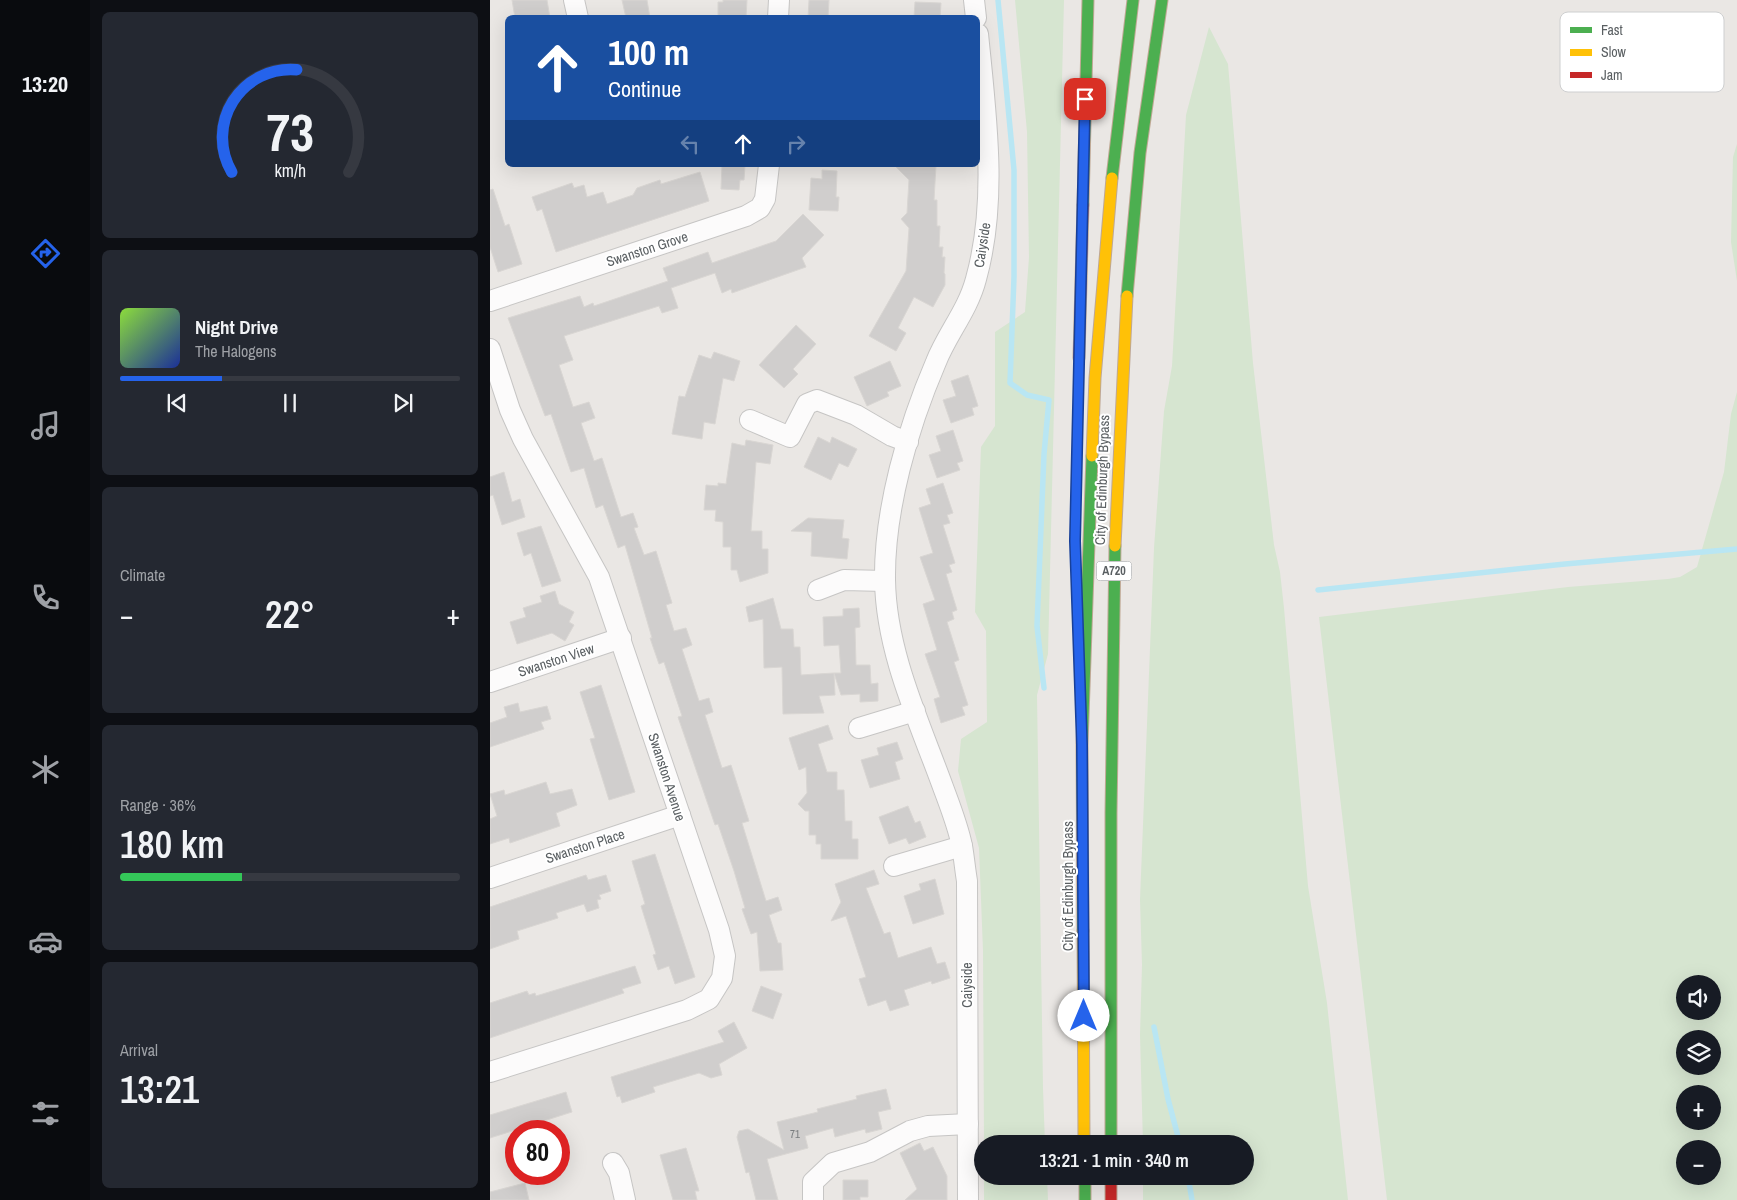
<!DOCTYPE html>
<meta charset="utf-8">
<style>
body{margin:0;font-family:"Archivo Narrow",sans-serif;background:#242831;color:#f1f3f6;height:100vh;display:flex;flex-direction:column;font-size:19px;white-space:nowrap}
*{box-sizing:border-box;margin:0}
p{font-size:16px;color:#9ea1a6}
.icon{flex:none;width:28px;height:28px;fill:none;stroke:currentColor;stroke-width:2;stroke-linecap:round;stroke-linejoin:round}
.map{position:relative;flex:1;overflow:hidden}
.panel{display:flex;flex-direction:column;gap:12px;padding:12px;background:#0d0f14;width:400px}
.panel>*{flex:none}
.guide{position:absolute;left:15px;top:15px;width:475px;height:152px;border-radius:8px;box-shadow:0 5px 20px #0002;background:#1a4fa0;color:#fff;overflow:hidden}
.buttons{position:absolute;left:1186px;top:975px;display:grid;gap:10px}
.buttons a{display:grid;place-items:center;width:45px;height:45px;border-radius:50%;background:#171b24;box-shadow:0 5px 20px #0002;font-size:25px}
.speed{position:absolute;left:15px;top:1120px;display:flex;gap:10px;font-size:25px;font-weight:700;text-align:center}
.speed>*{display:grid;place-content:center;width:65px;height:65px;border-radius:50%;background:#171b24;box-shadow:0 5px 20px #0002;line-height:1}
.speed .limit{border:8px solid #d22;background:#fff;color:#111}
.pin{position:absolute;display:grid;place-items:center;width:42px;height:42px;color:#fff;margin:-21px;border-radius:10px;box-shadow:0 2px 8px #0006}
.me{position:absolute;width:55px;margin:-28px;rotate:0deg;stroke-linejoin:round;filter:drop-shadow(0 0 4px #0008)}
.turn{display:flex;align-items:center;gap:18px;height:105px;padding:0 20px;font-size:22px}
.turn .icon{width:65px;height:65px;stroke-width:2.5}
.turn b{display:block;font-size:35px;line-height:42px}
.lanes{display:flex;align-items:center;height:48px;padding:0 20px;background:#0003;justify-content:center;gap:25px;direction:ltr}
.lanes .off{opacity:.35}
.big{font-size:38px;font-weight:600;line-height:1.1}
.panel .widget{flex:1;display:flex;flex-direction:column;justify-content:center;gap:8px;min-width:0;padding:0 18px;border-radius:8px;background:#242831}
.panel .dial{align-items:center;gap:0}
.dial svg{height:130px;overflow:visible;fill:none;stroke:#363941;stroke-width:7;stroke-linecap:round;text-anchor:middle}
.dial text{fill:#f1f3f6;stroke:none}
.song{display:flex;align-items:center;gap:15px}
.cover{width:60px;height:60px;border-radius:8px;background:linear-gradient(135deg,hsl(90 70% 55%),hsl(230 70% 35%))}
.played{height:5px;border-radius:2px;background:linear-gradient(90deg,#2563eb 30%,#363941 30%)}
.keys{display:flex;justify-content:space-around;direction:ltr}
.heat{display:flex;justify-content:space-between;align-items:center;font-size:28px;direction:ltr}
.charge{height:8px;border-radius:4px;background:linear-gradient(90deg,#34c759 36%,#363941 0)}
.trip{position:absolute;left:484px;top:1135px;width:280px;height:50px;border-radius:25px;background:#171b24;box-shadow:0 5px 20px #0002;font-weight:600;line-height:50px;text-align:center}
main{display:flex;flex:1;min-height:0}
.tabs{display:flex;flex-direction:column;width:90px;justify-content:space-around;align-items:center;background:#090b0e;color:#9ea1a6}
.tabs .icon{width:35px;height:35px}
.tabs .active{color:#2563eb}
.tabs b{font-size:22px;color:#f1f3f6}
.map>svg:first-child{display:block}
.green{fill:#d6e5d0;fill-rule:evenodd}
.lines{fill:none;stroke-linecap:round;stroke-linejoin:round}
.stream{stroke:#b9e6f3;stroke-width:5.5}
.building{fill:#d0cecd;stroke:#d9d6d3}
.street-casing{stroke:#c6c5c4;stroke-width:22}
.fast-casing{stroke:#bfa894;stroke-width:13}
.slow-casing{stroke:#bfa894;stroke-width:13}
.jam-casing{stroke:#bfa894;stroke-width:13}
.street{stroke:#fcfbfb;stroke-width:20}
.fast{stroke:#4caf50;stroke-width:11}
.slow{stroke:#ffc107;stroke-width:11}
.jam{stroke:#c62828;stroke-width:11}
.route-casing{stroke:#184099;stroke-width:12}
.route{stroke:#2563eb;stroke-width:9}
.labels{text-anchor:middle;stroke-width:4;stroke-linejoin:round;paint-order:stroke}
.number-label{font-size:11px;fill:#797c7e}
.shield{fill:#fff;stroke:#8c8f91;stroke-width:1}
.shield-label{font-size:12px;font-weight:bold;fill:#5a5f62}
.street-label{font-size:14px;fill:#5a5f62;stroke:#fff}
.key{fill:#fff;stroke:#cecfd0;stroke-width:1}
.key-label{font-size:14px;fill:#5a5f62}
</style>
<main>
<nav class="tabs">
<b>13:20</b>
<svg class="icon active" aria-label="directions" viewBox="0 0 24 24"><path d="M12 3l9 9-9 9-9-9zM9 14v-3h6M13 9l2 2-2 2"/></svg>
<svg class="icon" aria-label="music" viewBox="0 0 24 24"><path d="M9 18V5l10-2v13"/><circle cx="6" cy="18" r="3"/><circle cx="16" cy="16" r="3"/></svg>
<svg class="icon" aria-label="phone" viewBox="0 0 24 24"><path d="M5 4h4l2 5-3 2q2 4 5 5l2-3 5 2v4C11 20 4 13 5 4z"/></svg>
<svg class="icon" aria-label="climate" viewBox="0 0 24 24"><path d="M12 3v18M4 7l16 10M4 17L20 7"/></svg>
<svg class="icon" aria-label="car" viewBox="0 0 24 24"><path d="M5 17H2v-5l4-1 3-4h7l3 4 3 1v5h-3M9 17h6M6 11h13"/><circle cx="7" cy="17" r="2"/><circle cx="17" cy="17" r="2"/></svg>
<svg class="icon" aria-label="filters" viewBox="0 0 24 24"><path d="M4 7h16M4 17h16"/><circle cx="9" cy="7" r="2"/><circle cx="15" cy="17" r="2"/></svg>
</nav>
<section class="panel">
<div class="widget dial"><svg viewBox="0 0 100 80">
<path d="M14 69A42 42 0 1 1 86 69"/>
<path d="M14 69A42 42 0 0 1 54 6" stroke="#2563eb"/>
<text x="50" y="56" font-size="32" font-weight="700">73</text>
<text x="50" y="72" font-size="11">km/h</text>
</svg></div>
<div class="widget">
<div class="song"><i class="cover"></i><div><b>Night Drive</b><p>The Halogens</p></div></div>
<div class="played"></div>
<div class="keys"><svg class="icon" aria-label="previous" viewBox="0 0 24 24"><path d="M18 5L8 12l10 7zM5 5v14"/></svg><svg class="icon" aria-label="pause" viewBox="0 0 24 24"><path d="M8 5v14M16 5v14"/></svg><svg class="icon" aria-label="next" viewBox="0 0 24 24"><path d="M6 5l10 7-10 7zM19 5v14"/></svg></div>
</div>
<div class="widget"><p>Climate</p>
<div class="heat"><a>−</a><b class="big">22°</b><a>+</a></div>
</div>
<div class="widget"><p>Range · 36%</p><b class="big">180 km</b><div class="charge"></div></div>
<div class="widget"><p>Arrival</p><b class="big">13:21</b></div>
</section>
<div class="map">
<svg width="1247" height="1200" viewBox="0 0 1247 1200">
<rect width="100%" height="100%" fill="#eae7e4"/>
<g class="green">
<polygon points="525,0 574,0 558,654 547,695 553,1088 555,1144 494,1144 493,951 489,848 468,771 471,739 497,722 496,631 485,612 491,447 505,426 505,332 535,312 539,257 537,132"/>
<polygon points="719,27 738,64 763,363 784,545 790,572 794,608 818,886 837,1003 858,1200 653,1200 653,1176 755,1176 755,1144 653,1144 650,1035 652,965 650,900 664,548 674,411 682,366 696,115"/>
<polygon points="1247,144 1247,281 1241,242 1243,157"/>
<path d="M1247 392V1200H897L829 617 1078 587 1178 579 1190 577 1207 567 1234 472 1241 414ZM1195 984H1222V1011H1195ZM1195 1039H1222V1066H1195ZM1195 1094H1222V1121H1195ZM1195 1149H1222V1176H1195Z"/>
<polygon points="494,1176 557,1176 558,1200 494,1200"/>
</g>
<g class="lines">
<g class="stream">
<polyline points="508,0 524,170 524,277 520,383 537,395 559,400 554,454 547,626 554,688"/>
<polyline points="828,590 1075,564 1247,549"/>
<polyline points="664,1027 678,1099 690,1144"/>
<polyline points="698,1176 702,1200"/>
</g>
</g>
<g class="building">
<polygon points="22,0 57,0 60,18 25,18"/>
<polygon points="132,0 157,0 160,18 136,18"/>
<polygon points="233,0 257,0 256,18 228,18 228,2 233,2"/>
<polygon points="319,0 339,0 338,18 318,18"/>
<polygon points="425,2 451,3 450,18 424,18"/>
<polygon points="232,165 255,165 254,180 250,180 249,190 231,189"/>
<polygon points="404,165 446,165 444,200 447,200 447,226 450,226 449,247 453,247 452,257 455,257 454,273 455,274 455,285 443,307 424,297 408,328 416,333 406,351 379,336 416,271 419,228 411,219 417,213 419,180"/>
<polygon points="332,170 347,171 346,197 349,197 348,211 319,210 321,178 332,179"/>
<polygon points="210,172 219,201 66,252 52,209 47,211 42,197 82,183 84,188 94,185 97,197 113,192 117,204 143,195 147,188 170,180 171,184"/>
<polygon points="3,189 15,226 19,224 32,264 8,272 0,247 0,190"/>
<polygon points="313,214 334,235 312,258 316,267 242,293 241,289 232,293 225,273 181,288 188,308 172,313 169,306 74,336 83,360 69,365 83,407 99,402 105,418 91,423 104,461 112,458 131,517 143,513 148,527 144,528 154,555 166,551 182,603 176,605 184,631 196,628 202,645 192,649 209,701 219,698 223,712 215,715 232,768 241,765 259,821 252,823 276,901 288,897 292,910 279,915 288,943 291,943 293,970 270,971 267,932 261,934 252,909 255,908 244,871 228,824 225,825 188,717 192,716 174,662 169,664 160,638 162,638 135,545 128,548 113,505 106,508 94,468 81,472 61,414 55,416 18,318 90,296 94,307 103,303 104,306 178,281 173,268 218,252 222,263 286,241"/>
<polygon points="306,325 326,344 303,369 308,374 294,388 269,365"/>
<polygon points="224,352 250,361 244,381 233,378 225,424 214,422 212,439 182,434 189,396 195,397 209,355 221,359"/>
<polygon points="400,361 411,386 397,392 399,396 377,406 364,377"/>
<polygon points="478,375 488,406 482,408 484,415 461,423 453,400 466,396 461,381"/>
<polygon points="463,430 473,461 467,463 470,470 447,478 439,455 451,451 446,436"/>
<polygon points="328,437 340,443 342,437 367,449 358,467 349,463 341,480 314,467"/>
<polygon points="256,440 283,445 280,464 266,462 261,531 272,531 272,549 278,549 278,573 250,582 247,570 241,570 241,547 233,547 233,522 225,521 226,510 214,510 216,485 228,486 228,483 236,484 242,443 255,446"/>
<polygon points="14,472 22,502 30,499 35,517 12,525 3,495 0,496 0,477"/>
<polygon points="453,483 463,513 457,515 460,523 453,525 465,563 459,565 462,572 456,574 467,610 462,612 464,619 457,622 469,660 464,662 478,705 472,707 475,715 451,723 444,699 450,697 435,654 447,650 433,604 445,600 430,557 443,553 429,508 441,504 436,489"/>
<polygon points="318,518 354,520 352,538 359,539 357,559 321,556 322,532 301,531"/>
<polygon points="51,526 71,581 52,587 41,553 34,556 27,533"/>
<polygon points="65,591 69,604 84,612 79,622 84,625 75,641 62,633 27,644 20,622 36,617 33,608 52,602 50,596"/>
<polygon points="283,598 291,629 303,629 304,647 310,647 311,675 344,673 345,695 329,696 334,713 293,714 292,667 274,668 273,619 259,622 256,607"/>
<polygon points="369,608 370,627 365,628 366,665 380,665 381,684 388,683 388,701 370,702 370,694 351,695 344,673 351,673 349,645 334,646 333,617 353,616 353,609"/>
<polygon points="111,685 145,792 119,800 100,739 105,738 90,692"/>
<polygon points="28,703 30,712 57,706 61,719 51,722 54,729 0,747 0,723 17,717 14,707"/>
<polygon points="338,725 343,739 328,744 337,772 347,772 347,790 354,790 355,821 362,821 362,839 368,839 368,859 331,859 331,844 326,844 326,835 319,835 319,811 315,811 308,804 317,793 316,767 309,770 299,738"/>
<polygon points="407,742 413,759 405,762 410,779 380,788 371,760 389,755 387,748"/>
<polygon points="56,782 60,794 82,789 87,805 66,813 70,826 20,843 19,838 0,844 0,819 7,816 0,794 14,790 15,795"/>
<polygon points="418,806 425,823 430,821 436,837 419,844 416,838 399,844 389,817"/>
<polygon points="165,854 205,977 185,984 179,966 168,970 163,955 166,954 151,906 155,904 142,861"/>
<polygon points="384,870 389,884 376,888 394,934 400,932 408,958 441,947 447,964 455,962 460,978 442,984 441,981 414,990 419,1005 400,1011 396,1000 378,1006 369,979 376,977 356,916 341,921 351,902 345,884"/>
<polygon points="96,875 98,880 116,875 121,891 109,895 111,899 107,900 109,908 97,912 94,904 66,913 68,918 27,931 29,939 0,949 0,907"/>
<polygon points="445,879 454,914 423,924 414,896 431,890 429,884"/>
<polygon points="145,966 151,983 132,989 134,993 0,1038 0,1003 37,991 39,995 45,993 46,996"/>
<polygon points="271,986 292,994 283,1019 262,1011"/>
<polygon points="244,1022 257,1048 229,1064 232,1075 221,1078 209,1073 163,1087 165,1092 132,1103 130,1096 127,1097 121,1077 234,1042 228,1031"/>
<polygon points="396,1089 401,1109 388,1112 392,1129 376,1133 375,1129 345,1137 343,1128 315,1136 318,1148 277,1159 288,1200 266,1200 259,1172 256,1173 247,1137 249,1131 258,1129 294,1150 287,1122 328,1112 327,1109 367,1099 366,1096"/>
<polygon points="76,1092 82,1112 0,1138 0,1115"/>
<polygon points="430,1143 434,1151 443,1147 457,1176 457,1200 415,1200 427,1189 410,1153"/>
<polygon points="196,1148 209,1191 205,1191 207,1200 183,1200 170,1155"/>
<polygon points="353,1180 378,1180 378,1197 370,1197 370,1200 353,1200"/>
<polygon points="35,1183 39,1200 0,1200 0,1192"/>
</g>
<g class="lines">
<defs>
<g id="street">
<polyline points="84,0 88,18"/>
<polyline points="484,0 486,18"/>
<polyline points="288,18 289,0"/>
<polyline points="0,301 256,216 270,208 275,199 279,165"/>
<polyline points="0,349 20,410 33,439 109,577 229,930 235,956 232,978 219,999 197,1010 0,1072"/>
<polyline points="260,420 300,437 317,404 327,400 366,415 402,436 418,442"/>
<polyline points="328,590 354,580 395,581"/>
<polyline points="0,682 131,638"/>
<polyline points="369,728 425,711"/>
<polyline points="404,866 472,846"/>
<polyline points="0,878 190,815"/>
<polyline points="123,1163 129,1173 135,1200"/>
<polyline points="323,1200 323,1182 343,1163 380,1152 420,1131 438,1126 478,1124"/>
<path d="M478 1200 477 881C475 869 474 857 472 846 468 826 460 806 453 787 429 721 396 652 395 580 394 510 418 427 446 362 457 334 478 310 486 279 508 200 496 115 488 34"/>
</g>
<g id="fast">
<polyline points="622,178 643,0"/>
<polyline points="593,205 598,0"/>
<polyline points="637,296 650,153 672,0"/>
<polyline points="593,931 592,745 602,456"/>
<polyline points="621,1144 621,813 625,546"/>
<polyline points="595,1176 595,1200"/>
</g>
<g id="slow">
<polyline points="602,456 605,378 622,178"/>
<polyline points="625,546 637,296"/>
<polyline points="593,931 594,1144"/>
</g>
<g id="jam">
<polyline points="589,358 593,205"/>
<polyline points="621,1176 621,1200"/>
</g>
</defs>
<use href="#street" class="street-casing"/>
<use href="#fast" class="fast-casing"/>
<use href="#slow" class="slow-casing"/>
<use href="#jam" class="jam-casing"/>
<use href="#street" class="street"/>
<use href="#fast" class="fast"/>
<use href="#slow" class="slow"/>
<use href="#jam" class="jam"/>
</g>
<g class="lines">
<defs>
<polyline id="route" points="594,1016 592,745 585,541 595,99"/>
</defs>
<use href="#route" class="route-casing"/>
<use href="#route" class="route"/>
</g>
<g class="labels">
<g class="number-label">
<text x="305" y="1138">71</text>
</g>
<rect class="shield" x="606.5" y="561.5" width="35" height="19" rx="4"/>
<g class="shield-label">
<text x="624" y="575">A720</text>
</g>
<g class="street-label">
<text transform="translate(492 245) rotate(-81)" y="5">Caiyside</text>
<text transform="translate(157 249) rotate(-18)" y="5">Swanston Grove</text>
<text transform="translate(612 480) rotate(-88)" y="5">City of Edinburgh Bypass</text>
<text transform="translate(66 660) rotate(-18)" y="5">Swanston View</text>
<text transform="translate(177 777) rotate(72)" y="5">Swanston Avenue</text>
<text transform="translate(95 846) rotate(-18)" y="5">Swanston Place</text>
<text transform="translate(578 886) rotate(-90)" y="5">City of Edinburgh Bypass</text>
<text transform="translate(477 985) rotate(-90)" y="5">Caiyside</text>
</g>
</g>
<rect x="1070" y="12" width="164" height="80" rx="8" class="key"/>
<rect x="1080" y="27" width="22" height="6" fill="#4caf50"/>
<rect x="1080" y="49" width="22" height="7" fill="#ffc107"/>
<rect x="1080" y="72" width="22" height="6" fill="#c62828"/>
<g class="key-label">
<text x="1111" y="35">Fast</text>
<text x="1111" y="57">Slow</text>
<text x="1111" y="80">Jam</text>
</g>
</svg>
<div class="buttons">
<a><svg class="icon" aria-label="sound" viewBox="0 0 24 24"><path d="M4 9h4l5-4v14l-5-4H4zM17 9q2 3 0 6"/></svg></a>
<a><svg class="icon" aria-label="layers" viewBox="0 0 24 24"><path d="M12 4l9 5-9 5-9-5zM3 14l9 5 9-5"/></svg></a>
<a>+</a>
<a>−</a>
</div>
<div class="speed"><div class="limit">80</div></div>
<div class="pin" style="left:595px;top:99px;background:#d93025"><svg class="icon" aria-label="arrive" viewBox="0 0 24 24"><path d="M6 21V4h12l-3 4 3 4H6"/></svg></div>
<svg class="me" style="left:594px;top:1016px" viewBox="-20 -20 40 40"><circle r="19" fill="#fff"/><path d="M0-13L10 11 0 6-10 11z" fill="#2563eb"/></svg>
<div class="trip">13:21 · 1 min · 340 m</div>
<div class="guide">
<div class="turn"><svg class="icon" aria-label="ahead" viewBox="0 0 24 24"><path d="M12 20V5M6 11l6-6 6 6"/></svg><div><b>100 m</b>Continue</div></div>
<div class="lanes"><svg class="icon off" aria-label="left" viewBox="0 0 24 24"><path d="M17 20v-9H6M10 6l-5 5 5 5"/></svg><svg class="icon" aria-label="ahead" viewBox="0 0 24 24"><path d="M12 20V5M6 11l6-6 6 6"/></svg><svg class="icon off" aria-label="right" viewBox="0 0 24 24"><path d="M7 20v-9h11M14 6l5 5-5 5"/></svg></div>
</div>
</div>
</main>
